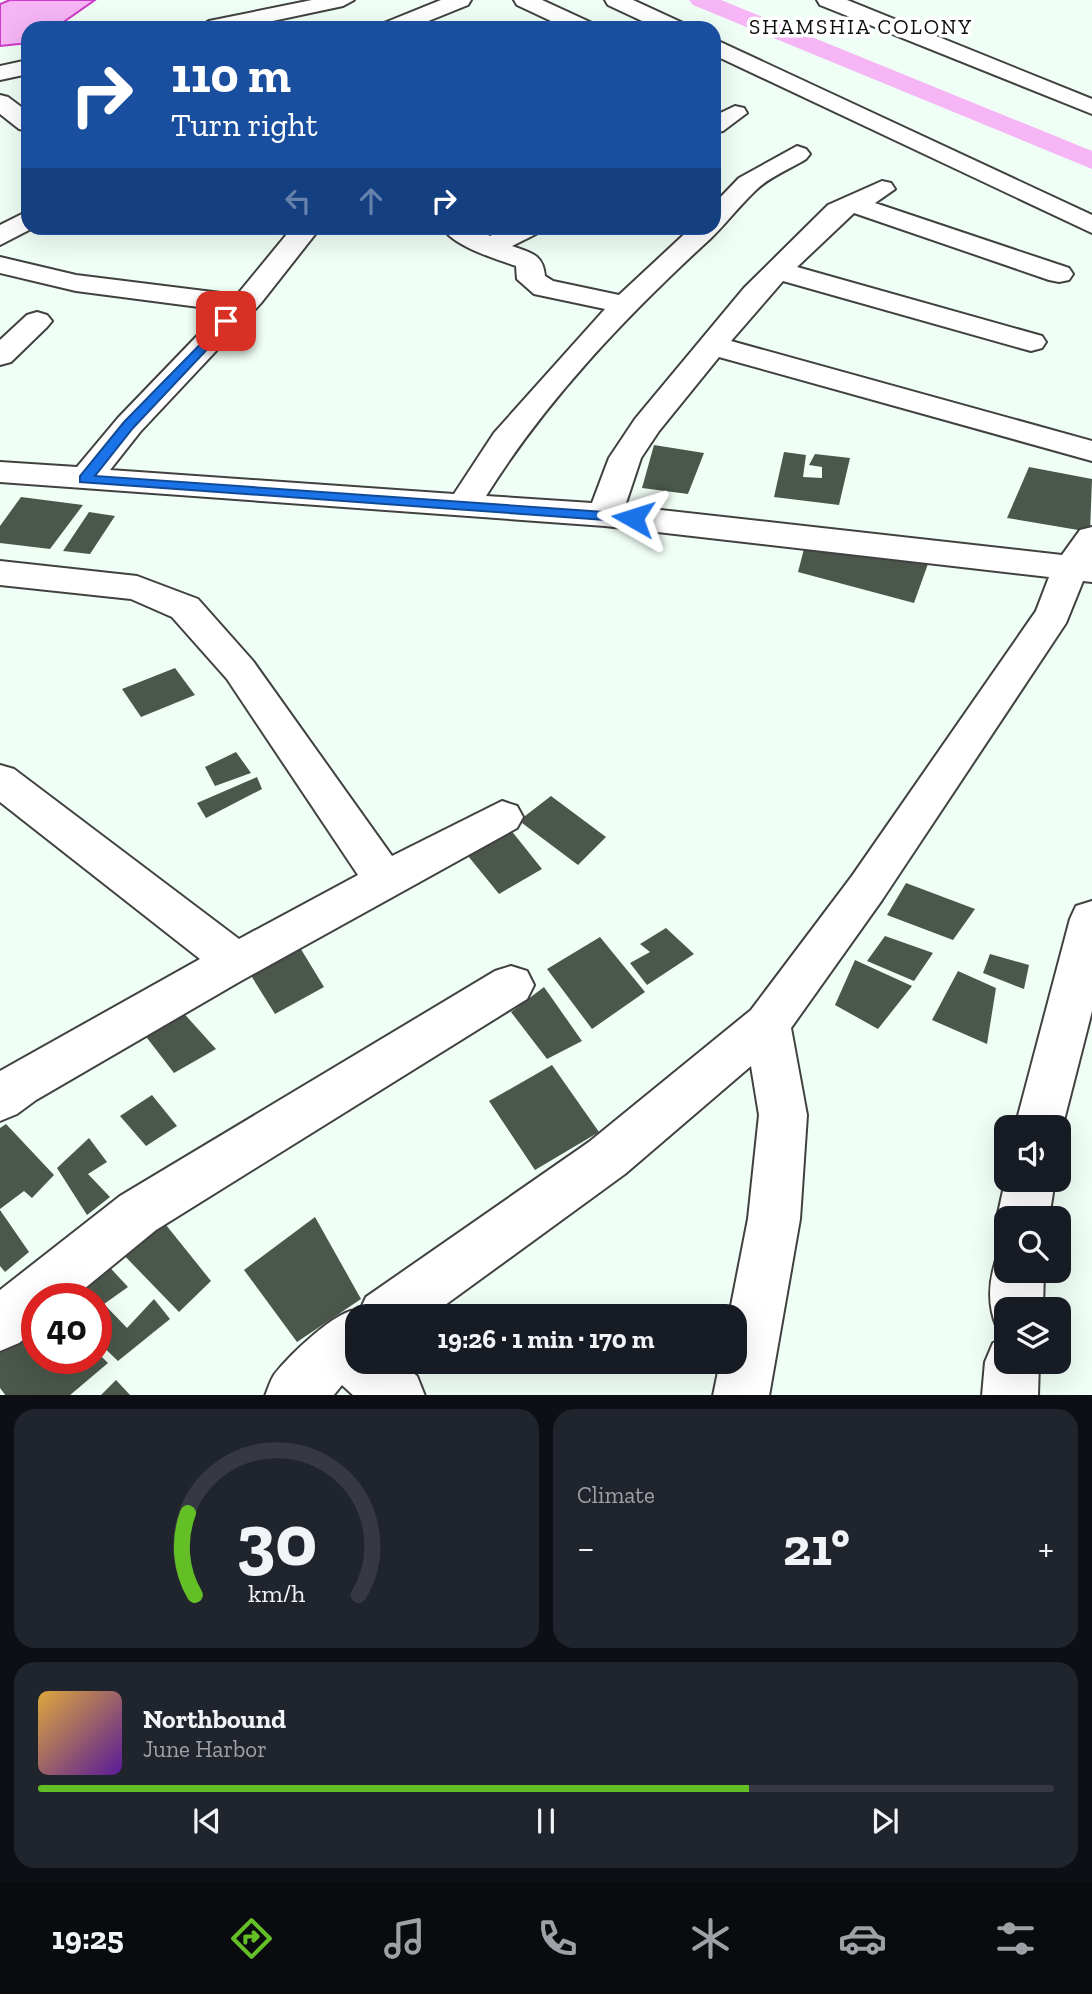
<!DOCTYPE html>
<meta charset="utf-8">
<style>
body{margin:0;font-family:"Zilla Slab",serif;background:#20242c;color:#f1f3f6;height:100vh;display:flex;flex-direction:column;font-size:26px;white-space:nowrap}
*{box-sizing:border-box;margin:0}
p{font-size:23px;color:#9ea1a6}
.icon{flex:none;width:38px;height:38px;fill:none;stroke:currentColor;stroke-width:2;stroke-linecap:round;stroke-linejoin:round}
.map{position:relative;height:1395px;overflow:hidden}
.sheet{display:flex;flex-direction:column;gap:14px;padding:14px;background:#0d0f14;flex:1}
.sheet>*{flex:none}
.guide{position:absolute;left:21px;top:21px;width:700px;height:214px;border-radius:21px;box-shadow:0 7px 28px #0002;background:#1a4fa0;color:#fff;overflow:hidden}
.tools{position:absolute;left:994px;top:1115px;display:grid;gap:14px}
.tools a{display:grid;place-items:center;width:77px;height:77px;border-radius:14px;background:#171b24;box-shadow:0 7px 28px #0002;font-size:35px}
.speed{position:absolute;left:21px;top:1283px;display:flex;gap:14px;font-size:35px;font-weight:700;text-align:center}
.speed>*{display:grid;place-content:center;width:91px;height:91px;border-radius:50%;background:#171b24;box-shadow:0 7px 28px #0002;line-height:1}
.speed .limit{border:10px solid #d22;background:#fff;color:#111}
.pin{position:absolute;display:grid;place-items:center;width:60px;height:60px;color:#fff;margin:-30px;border-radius:14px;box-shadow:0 4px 10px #0006}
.me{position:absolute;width:77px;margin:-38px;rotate:276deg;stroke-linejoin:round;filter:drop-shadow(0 0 5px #0008)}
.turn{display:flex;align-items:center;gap:24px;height:147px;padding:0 35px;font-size:32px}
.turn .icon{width:91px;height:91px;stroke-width:2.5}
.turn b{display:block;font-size:49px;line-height:60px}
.lanes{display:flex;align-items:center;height:66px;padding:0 35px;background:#0003;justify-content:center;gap:35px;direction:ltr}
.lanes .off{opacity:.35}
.big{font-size:52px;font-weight:700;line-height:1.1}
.sheet .widget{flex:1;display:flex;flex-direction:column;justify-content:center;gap:10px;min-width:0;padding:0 24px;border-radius:21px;background:#20242c}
.sheet .dial{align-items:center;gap:0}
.dial svg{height:182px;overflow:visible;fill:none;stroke:#363941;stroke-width:7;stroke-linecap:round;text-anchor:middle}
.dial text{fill:#f1f3f6;stroke:none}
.song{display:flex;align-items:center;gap:21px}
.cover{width:84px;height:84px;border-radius:10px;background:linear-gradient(135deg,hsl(40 70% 55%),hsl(270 70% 35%))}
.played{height:7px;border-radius:4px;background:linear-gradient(90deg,#64bf26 70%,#363941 70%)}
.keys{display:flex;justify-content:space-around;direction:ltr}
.heat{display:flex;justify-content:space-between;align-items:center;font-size:38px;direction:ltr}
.sheet .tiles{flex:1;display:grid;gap:14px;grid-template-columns:1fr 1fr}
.widget:last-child{grid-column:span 2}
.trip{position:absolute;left:345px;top:1304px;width:402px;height:70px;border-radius:21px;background:#171b24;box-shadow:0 7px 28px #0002;font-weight:700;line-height:70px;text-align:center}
.tab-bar{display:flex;height:112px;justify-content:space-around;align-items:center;background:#090b0e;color:#9ea1a6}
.tab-bar .icon{width:49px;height:49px}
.tab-bar .active{color:#64bf26}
.tab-bar b{font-size:32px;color:#f1f3f6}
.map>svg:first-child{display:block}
.water{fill:#f6b5f5;stroke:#cd3bc8;stroke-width:2}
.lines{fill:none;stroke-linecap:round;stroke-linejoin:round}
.canal{fill:#f6b5f5;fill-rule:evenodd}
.building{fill:#4b574b}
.minor-casing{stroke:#414141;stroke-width:4}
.minor{fill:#fff;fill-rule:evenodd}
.route{fill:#1a73e8;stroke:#114b97;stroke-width:2}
.labels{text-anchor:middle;stroke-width:7;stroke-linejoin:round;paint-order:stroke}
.far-neighbourhood-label{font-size:21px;letter-spacing:2px;fill:#0e0e0e;stroke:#fff}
</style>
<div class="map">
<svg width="1092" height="1396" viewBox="0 0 1092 1396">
<rect width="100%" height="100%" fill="#f0fff6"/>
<polygon class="water" points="10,0 95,0 55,28 28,28 28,43 0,46 0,4"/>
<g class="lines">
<polygon class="canal" points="689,0 721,0 1092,151 1092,169 693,5"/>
</g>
<g class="building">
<polygon points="654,445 704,453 688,494 642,488"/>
<polygon points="784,452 806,455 803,477 822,478 822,467 809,465 815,454 850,458 839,505 774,497"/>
<polygon points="1029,467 1092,479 1090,532 1007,518"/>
<polygon points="21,497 83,505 50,549 0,543 0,526"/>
<polygon points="89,512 115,516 90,554 63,551"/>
<polygon points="805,545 929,561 914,603 798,572"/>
<polygon points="175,668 195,695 141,717 122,689"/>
<polygon points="236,752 251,773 215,786 205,767"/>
<polygon points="257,777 262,789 206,818 197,803"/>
<polygon points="551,796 606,837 578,865 522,823 525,816"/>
<polygon points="510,829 542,869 499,894 464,851"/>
<polygon points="906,883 975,909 953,940 887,915"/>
<polygon points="666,928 694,954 647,985 630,963 650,952 640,944"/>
<polygon points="885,936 933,953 914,981 867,961"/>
<polygon points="600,937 645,992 592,1029 547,969"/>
<polygon points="296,941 324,987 275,1014 245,966"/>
<polygon points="990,954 1029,965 1024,989 983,973"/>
<polygon points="855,960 912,986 878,1029 835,1005"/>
<polygon points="958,971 996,988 987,1044 932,1020"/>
<polygon points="544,987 582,1041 547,1059 511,1012"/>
<polygon points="179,1008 216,1049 174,1073 144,1034"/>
<polygon points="552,1065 599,1132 535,1170 489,1101"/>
<polygon points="152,1095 177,1126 146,1146 120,1116"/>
<polygon points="6,1124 54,1175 32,1198 24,1191 0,1209 0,1128"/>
<polygon points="89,1138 107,1162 88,1174 110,1197 87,1215 57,1168"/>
<polygon points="0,1210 29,1252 5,1272 0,1266"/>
<polygon points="158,1215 211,1281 179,1312 116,1247"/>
<polygon points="315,1217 361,1299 297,1342 244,1270"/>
<polygon points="102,1259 128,1287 104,1304 127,1328 154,1299 170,1319 118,1361 96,1340 96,1298 63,1298"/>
<polygon points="37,1318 37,1358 96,1358 96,1351 108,1363 69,1396 6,1396 0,1388 0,1350"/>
<polygon points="116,1380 131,1396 100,1396"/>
</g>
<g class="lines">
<defs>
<g id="minor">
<polygon points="312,0 354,0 343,6 240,28 198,28 209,21"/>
<polygon points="441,0 471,0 468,5 411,28 381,28 384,23"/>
<polygon points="514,0 542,0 592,23 595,28 566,28 517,5"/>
<polygon points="605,0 633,0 683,23 686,28 657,28 608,5"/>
<polygon points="817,0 847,0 1092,99 1092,114 820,5"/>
<polygon points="714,39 1092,215 1092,233 714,55"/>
<polygon points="28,60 28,74 0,80 0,66"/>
<polygon points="0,95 8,97 28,112 28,131 19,129 0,114"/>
<polygon points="735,106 744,108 747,113 723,131 714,133 714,116"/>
<path d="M797 146 806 149 810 154 806 159C790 169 769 177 756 190 739 206 725 225 710 239 626 316 546 400 486 496L592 503 609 458 635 419 744 288 828 205 882 181 891 183 895 189 875 203 1069 268 1073 274 1069 280 1059 282 1049 280 854 213 797 267 1042 336 1046 342 1042 348 1031 351 1020 348 783 281 731 341 1092 441V461L719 357 659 431 641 458 625 506 1062 555 1080 530 1092 527V582L1083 581 1066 623 882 900 791 1028 807 1115 800 1219 769 1396H713L720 1362H735V1316H729L748 1219 759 1115 751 1066 625 1174 430 1316H357V1362H399L417 1376 425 1396H354L342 1385 333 1396H265C268 1389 270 1381 274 1375 288 1357 338 1307 360 1310L366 1297 589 1142 751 1010 852 876 1036 611 1049 577 605 526 0 482V462L77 467 118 418 222 310 76 291 0 273V257L76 275 237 295 292 228H320L261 303 140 432 110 470 454 494 494 433 605 309 534 294 517 279 516 266C496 259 453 246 443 228H475L490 236 506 228H539L536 234 512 246C531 253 543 254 545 276L553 281 619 295 691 228H714V204L739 178Z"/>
<polygon points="28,211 28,228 33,228 0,245 0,225"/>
<polygon points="37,312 47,315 52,321 47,327 11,362 0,365 0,340 27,315"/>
<polygon points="0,561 137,576 198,599 253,661 392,856 502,801 517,806 523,817 517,828 239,982 36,1100 17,1114 0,1121 0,1071 200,959 0,802 0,765 14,769 239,939 358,875 227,679 172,617 131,599 0,585"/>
<polygon points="1092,901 1092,1011 1059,1140 1059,1127 1015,1127 1070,919 1076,906"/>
<polygon points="511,966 527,971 534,985 527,999 156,1230 73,1298 37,1298 37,1329 19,1343 0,1351 0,1290 120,1196 495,971"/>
<polygon points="1006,1177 1006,1180 1055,1180 1049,1218 1006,1218 1006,1236 997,1218"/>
<path d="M1006 1249V1270H1044L1043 1309H1006V1332L997 1328C986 1302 989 1277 999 1252Z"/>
<polygon points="1006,1337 1006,1362 1039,1362 1038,1396 982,1396 985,1362 993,1343"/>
</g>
</defs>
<use href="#minor" class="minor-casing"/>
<use href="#minor" class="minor"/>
</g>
<polygon class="route" points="226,318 232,321 231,324 133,428 95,476 633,514 640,518 633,522 80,482 80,476 124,422"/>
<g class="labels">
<g class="far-neighbourhood-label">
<text x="861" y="34">SHAMSHIA COLONY</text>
</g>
</g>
</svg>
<div class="tools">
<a><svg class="icon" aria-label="sound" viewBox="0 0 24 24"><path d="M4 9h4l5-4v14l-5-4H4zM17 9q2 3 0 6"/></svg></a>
<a><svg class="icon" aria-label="search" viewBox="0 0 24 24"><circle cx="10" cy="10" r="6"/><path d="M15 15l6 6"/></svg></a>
<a><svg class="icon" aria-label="layers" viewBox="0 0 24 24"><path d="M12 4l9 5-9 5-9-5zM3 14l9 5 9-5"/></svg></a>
</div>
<div class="speed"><div class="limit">40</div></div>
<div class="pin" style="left:226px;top:321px;background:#d93025"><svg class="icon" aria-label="arrive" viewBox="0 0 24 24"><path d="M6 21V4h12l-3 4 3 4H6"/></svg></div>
<svg class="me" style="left:633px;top:518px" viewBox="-20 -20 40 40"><path d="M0-17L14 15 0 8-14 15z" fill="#1a73e8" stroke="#fff" stroke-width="4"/></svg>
<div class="trip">19:26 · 1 min · 170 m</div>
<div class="guide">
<div class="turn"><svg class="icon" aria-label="right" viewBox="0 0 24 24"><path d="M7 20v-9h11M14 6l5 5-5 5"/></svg><div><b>110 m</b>Turn right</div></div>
<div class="lanes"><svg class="icon off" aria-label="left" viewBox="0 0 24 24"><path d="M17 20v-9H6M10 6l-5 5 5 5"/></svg><svg class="icon off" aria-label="ahead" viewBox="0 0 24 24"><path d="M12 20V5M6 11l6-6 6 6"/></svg><svg class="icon" aria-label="right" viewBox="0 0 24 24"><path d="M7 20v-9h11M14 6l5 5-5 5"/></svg></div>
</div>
</div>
<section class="sheet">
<div class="tiles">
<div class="widget dial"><svg viewBox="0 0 100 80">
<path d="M14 69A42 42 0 1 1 86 69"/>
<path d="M14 69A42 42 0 0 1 11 33" stroke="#64bf26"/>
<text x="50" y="56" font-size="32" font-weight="700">30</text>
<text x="50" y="72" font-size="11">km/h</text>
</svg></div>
<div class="widget"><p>Climate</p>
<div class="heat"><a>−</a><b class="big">21°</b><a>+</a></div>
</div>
<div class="widget">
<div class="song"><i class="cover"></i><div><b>Northbound</b><p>June Harbor</p></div></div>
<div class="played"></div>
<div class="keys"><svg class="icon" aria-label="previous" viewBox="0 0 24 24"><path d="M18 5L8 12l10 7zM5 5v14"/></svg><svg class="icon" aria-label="pause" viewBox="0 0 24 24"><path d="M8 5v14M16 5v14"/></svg><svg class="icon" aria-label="next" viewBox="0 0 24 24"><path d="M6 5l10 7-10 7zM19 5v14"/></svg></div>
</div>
</div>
</section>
<nav class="tab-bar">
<b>19:25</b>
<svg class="icon active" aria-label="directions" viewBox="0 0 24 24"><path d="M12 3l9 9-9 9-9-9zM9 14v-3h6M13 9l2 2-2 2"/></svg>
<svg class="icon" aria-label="music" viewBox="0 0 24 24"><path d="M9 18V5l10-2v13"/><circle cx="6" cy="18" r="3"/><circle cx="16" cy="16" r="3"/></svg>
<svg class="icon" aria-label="phone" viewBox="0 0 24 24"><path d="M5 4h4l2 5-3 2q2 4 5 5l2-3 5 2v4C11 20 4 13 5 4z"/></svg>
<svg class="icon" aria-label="climate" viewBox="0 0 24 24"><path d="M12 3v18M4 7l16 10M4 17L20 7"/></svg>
<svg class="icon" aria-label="car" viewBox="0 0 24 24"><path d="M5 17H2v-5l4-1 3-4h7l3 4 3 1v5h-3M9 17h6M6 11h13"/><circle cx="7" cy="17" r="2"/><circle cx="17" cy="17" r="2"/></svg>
<svg class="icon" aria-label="filters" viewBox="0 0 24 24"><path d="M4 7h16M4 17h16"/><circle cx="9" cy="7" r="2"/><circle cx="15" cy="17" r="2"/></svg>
</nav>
